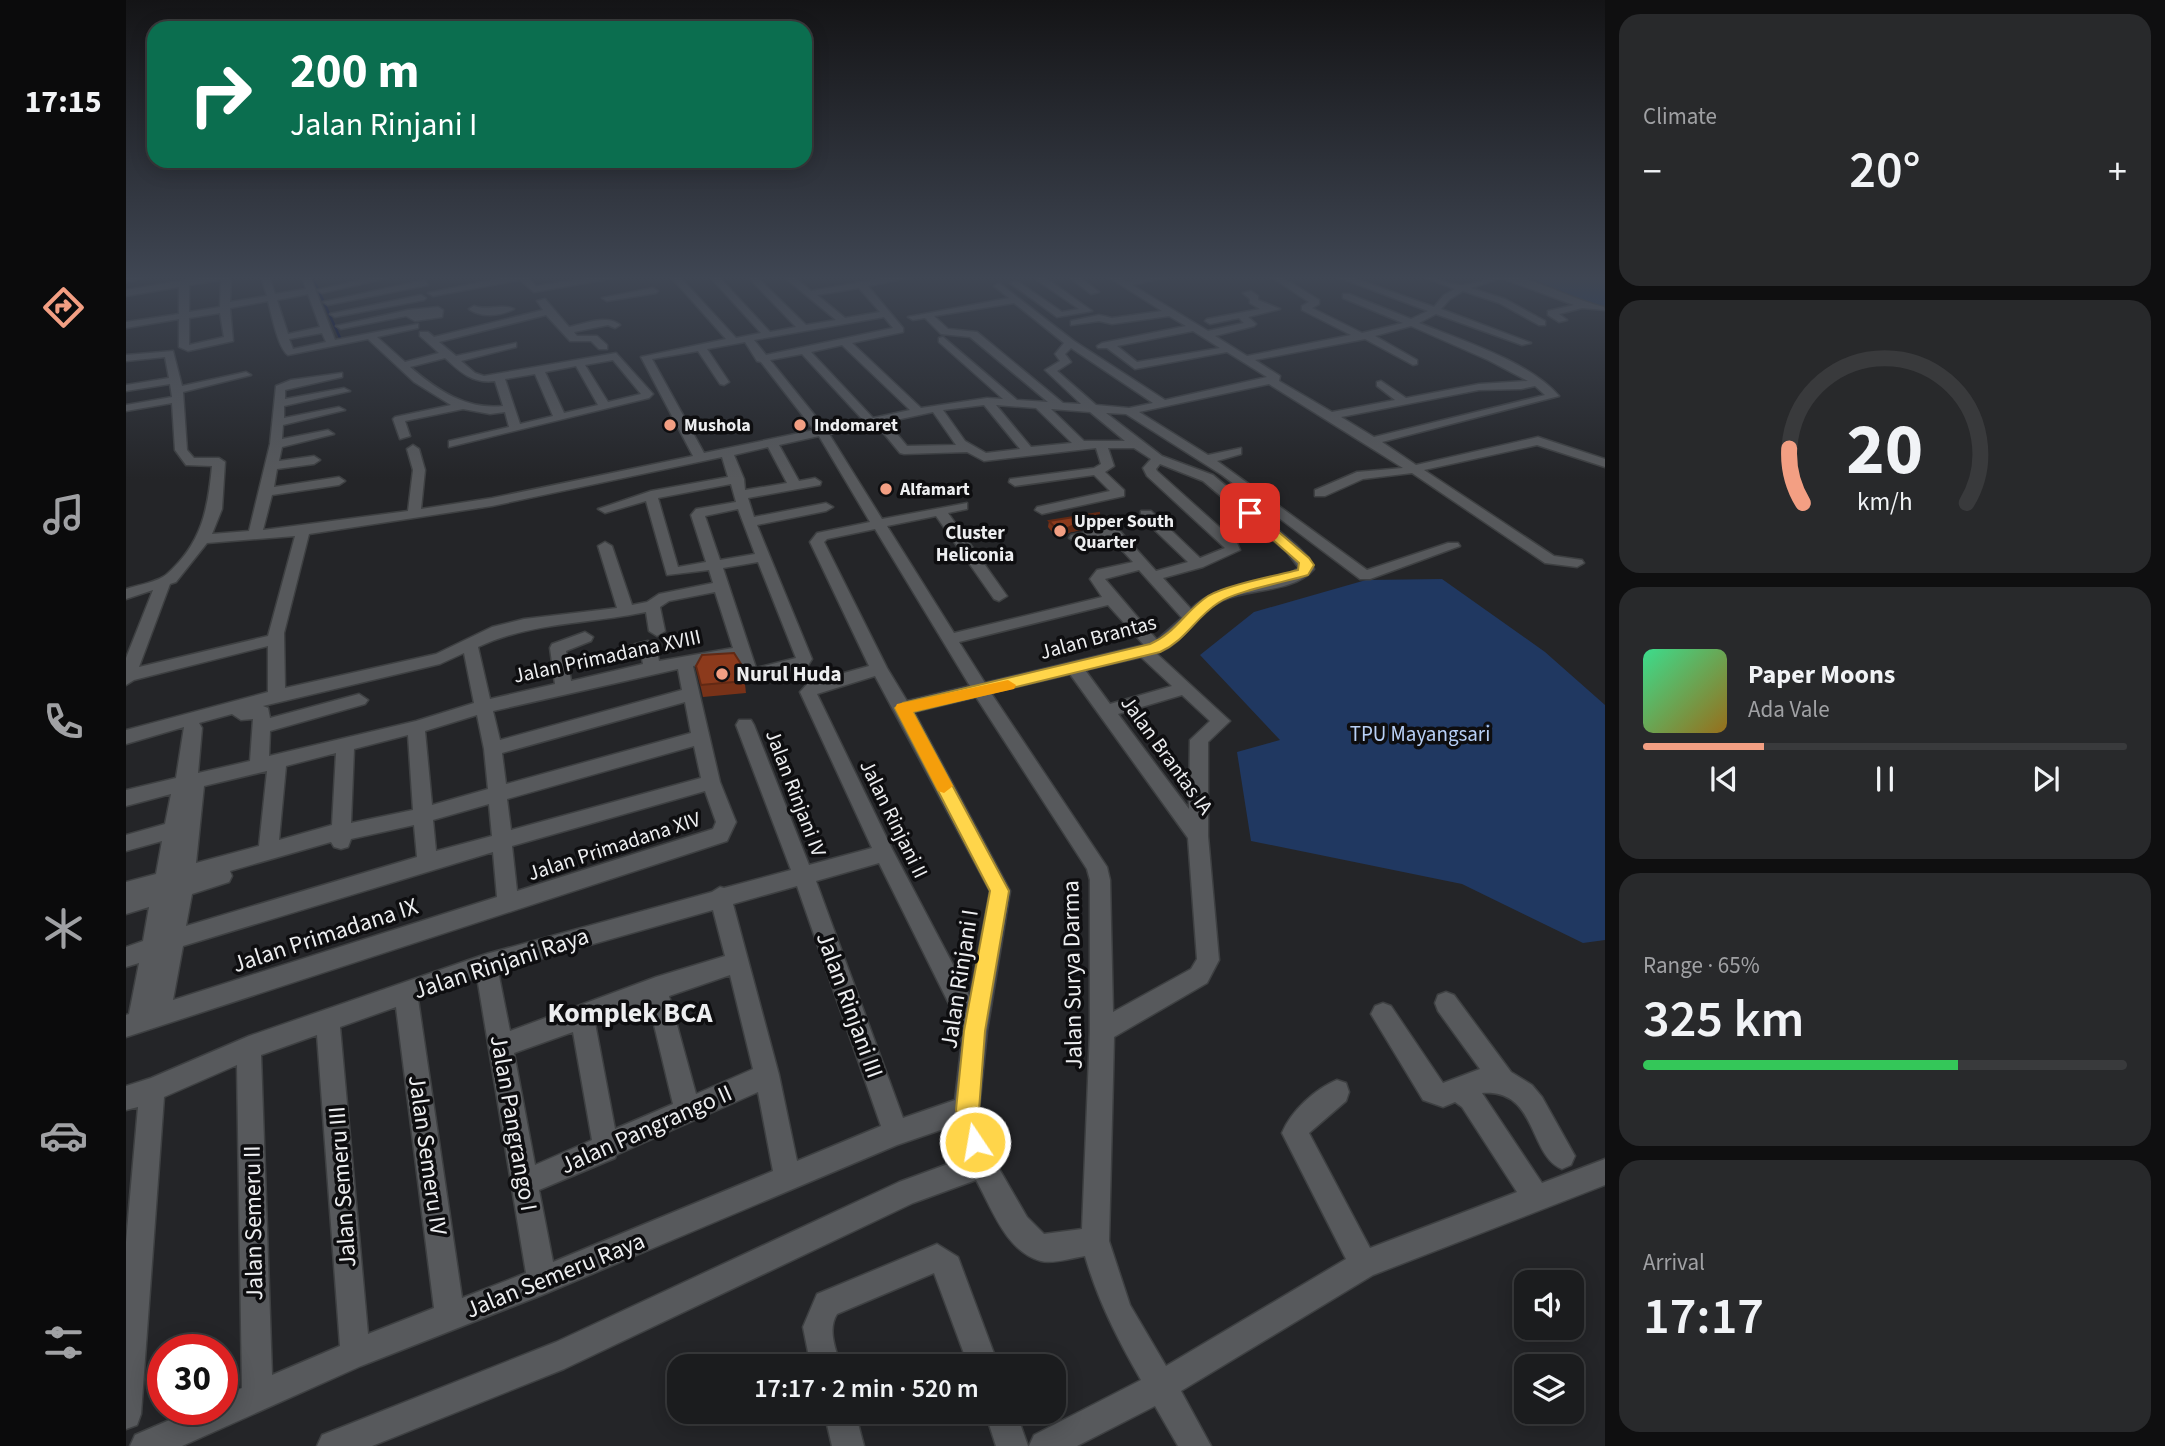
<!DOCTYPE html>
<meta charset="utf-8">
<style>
body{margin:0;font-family:"Source Sans 3",sans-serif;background:#28292b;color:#f1f3f6;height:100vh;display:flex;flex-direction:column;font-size:26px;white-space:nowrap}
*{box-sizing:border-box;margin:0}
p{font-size:23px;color:#a0a1a4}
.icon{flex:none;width:38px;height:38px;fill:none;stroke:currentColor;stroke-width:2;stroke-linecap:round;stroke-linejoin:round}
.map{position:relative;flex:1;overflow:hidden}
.sheet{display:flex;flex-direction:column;gap:14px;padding:14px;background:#0f0f10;width:560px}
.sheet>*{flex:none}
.top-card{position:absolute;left:21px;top:21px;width:665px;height:147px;border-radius:21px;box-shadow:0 4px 18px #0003,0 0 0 2px #393a3c;background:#0b6e4f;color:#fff;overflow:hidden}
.fabs{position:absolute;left:1388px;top:1270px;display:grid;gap:14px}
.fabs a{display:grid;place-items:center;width:70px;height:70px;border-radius:14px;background:#1b1c1e;box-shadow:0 4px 18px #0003,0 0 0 2px #393a3c;font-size:35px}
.speed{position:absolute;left:21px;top:1334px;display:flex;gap:14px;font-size:35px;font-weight:700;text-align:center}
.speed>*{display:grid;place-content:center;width:91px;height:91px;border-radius:50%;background:#1b1c1e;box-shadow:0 4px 18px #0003,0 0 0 2px #393a3c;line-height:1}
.speed .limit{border:10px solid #d22;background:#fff;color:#111}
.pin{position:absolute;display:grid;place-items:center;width:60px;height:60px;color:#fff;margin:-30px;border-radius:14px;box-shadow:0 4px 10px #0006}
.me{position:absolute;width:77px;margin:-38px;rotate:348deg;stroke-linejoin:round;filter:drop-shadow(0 0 5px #0008)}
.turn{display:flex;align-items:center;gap:24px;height:147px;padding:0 28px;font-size:32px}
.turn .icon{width:91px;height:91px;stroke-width:2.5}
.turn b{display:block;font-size:49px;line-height:60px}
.big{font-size:52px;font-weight:600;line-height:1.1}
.sheet .card{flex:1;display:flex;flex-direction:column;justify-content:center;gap:10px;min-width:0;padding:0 24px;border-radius:21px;background:#28292b}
.sheet .dial{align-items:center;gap:0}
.dial svg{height:182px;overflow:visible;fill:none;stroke:#393a3c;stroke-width:7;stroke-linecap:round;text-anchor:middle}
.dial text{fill:#f1f3f6;stroke:none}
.song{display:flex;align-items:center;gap:21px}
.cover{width:84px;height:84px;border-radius:10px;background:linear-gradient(135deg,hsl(150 70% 55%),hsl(40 70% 35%))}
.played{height:7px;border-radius:4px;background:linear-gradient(90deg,#f39f83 25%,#393a3c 25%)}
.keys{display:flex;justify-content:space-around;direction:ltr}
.heat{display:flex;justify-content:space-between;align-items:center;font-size:38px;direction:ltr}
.charge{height:10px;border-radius:5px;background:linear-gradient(90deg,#34c759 65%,#393a3c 0)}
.trip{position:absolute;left:541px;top:1354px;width:399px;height:70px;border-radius:21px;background:#1b1c1e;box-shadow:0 4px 18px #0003,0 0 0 2px #393a3c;font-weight:600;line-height:70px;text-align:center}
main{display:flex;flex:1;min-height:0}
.tab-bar{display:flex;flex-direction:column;width:126px;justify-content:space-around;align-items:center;background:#0b0b0c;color:#a0a1a4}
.tab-bar .icon{width:49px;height:49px}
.tab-bar .selected{color:#f39f83}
.tab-bar b{font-size:32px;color:#f1f3f6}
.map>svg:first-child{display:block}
.green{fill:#203861}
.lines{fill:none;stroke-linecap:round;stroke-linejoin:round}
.stream{stroke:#000a3a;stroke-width:2.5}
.street-casing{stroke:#3e4042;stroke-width:3}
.street{fill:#57595c;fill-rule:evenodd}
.wall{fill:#783218}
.shaded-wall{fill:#622914}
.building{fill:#8c3a1c;stroke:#622914;stroke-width:2}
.route{fill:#ffd54a;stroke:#a68a30;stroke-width:2}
.slow{fill:#f59e0b}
.poi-dot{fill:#f39f83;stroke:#0e0e10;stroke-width:2.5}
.labels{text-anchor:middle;stroke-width:7;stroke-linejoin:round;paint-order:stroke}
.far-poi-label{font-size:18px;font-weight:bold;fill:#edeef0;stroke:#0e0e10;text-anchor:start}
.far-neighbourhood-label{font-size:19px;font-weight:bold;fill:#edeef0;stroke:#0e0e10}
.street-label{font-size:21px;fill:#edeef0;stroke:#0e0e10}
.poi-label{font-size:21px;font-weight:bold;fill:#edeef0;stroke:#0e0e10;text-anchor:start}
.park-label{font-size:21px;fill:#b8d0f6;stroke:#0e0e10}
.near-street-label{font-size:24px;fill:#edeef0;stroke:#0e0e10}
.near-neighbourhood-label{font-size:28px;font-weight:bold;fill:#edeef0;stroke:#0e0e10}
</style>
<main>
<nav class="tab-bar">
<b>17:15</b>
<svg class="icon selected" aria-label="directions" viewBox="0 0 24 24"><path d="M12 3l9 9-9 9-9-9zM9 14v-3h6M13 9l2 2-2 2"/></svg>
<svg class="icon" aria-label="music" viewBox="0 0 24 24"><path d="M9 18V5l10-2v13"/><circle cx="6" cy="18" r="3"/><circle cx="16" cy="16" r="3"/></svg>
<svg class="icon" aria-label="phone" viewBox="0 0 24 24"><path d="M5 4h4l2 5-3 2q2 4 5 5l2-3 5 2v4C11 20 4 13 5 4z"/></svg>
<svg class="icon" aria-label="climate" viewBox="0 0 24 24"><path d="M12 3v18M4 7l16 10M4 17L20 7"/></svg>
<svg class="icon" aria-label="car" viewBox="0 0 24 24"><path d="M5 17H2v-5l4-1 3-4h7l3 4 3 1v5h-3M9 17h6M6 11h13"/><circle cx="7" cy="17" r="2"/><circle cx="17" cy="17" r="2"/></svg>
<svg class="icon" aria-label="filters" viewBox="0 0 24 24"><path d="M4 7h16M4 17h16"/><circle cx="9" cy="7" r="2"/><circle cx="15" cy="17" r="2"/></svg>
</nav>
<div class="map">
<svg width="1479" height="1446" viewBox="0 0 1479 1446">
<rect width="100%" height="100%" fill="#242528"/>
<g class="green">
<polygon points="1400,276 1479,276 1479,310"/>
<polygon points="1316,579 1419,652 1479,705 1479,940 1457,943 1336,884 1125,841 1111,752 1154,740 1074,655 1128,612 1240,580"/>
</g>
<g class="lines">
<polyline class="stream" points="186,276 215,340"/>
<defs>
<g id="street">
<polygon points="0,276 25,276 0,282"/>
<path d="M84 276H105L104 302 141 296 135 276H143L149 294 180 289 176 276H184L209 340 292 324V328L251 337 279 362 313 353 294 336V332H302L308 337 417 310 411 301 419 299 443 327C458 324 481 314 494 325L489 328 482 325 448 332 451 336H471L481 345V349H473L465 341H444L420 315 313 342 330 356 390 343V347L335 361 349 373 358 376 490 353 527 394 523 398 323 447V441L383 427 379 412 364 414 337 409 279 421 284 436 274 439 267 419 269 417 325 405 288 382 242 339 162 355C152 348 146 316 142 301L104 308 107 341 62 351 53 347V319L0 328V322L53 314V287L0 296V290ZM95 280 94 307 63 312V285ZM182 294 194 327 162 334 151 300ZM94 313 98 337 63 345V318ZM196 333 200 342 167 349 163 339ZM319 358C334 372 347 384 369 381L377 406C340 410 311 390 284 367ZM487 360 515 394 482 402 459 365ZM450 366 472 405 438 413 419 372ZM409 374 427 416 394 424 379 379Z"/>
<polygon points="252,276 270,276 196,293 191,290"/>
<polygon points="385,276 400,276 410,286 476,276 499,276 408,292 394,280 307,296 302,293"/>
<path d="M544 276H553L610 338 635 333 583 276H592L644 332 670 327 621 276H630L680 325 710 320 657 276H667L685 291 770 276H791L742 286 777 328V332L726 343 795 408 861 398 877 399 813 342V338L817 337 891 400 922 402 844 337 815 334 799 318 787 320 782 317 883 298 868 286 873 283 948 341 1039 400 1141 377 1101 352 1009 369 981 348H972L971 346 976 343 1060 326 1043 316 986 324 973 321 945 325V321L973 315 986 318 1036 311 981 276H991L1000 281 1044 276 1006 285 1082 331 1118 323 1113 318 1084 324 1079 321 1081 319 1134 309 1124 303V299L1117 293 1125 291 1132 296V300L1154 309 1122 317 1130 324 1128 326 1089 336 1121 356 1225 335 1176 310V306L1183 302 1144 276H1154L1193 300V304L1186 308 1236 333 1277 323 1217 298V294H1223L1285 319 1302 311 1209 276H1222L1308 307 1318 295 1329 289 1295 276C1309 276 1324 286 1337 285 1356 283 1369 272 1390 277 1421 284 1448 300 1478 307L1479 310 1456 308 1433 314 1441 320 1433 322 1422 315V311L1448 305 1375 278 1345 288 1379 299 1419 321V325H1413L1373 303 1337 291 1324 299 1315 309 1405 343 1396 345 1310 314 1293 323C1335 340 1404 362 1433 396L1256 442 1290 465 1412 437 1479 459V467L1411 445 1298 470 1428 556 1456 560 1458 563 1451 567 1419 563 1286 473 1237 479 1199 496H1189V490L1231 472 1277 468 1143 384 1013 412 1082 455 1115 448V454L1091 461 1241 570 1322 543H1332L1334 546 1244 579H1234L1096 475 1000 414 980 413 1036 456 1087 475 1171 546 1183 558 1188 569C1167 593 1125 588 1097 600 1070 612 1059 644 1030 653L1104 721 1082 742V836L1093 960 1081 983 988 1037 983 1241 1004 1305 1040 1366 1220 1259 1156 1133C1165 1111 1189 1089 1211 1080L1220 1083 1223 1092 1220 1101 1183 1133 1244 1248 1391 1192 1336 1107 1329 1102 1317 1107 1297 1100 1245 1014 1249 1006 1257 1003 1265 1006 1317 1083 1354 1069 1312 1011 1309 1003 1312 995 1320 992 1328 995 1385 1072 1406 1085 1416 1097 1449 1156 1445 1165 1436 1169C1402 1155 1412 1089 1356 1093L1416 1183 1479 1159V1185L1247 1275 1055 1391 1085 1446H1052L1029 1406 951 1446H903L908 1435 1015 1380C992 1340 972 1301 959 1256 946 1258 927 1264 915 1261 880 1252 866 1208 850 1180L787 1203 438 1369 246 1446H191L196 1435 430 1342 773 1182 841 1157 832 1124 771 1145 416 1295 235 1366 56 1446H4L9 1435 69 1409H96V1397L116 1388 111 1065 38 1097 15 1414 11 1425 0 1429V1242L12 1107 0 1110V1086L25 1078 123 1036 360 954 586 892 594 887 598 888 665 870 610 725 613 720H625L628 725 683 865 746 848 674 692 682 683 743 666 684 542 691 533 744 522 693 436 653 445 673 481 689 478 695 482 694 485 622 498 628 517 700 503 707 507 700 511 631 525 686 659 681 667 627 680 617 676 610 658 567 666 594 782 610 822 601 841 0 1037V1015L3 1014 13 963 0 967V947L17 941 23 907 0 914V882L30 874 36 841 0 851V835L39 824 45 794 0 806V790L50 778 58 727 0 744V730L142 692V646L8 680 0 685V658L27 590 0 599V589C12 585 32 582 41 574 76 543 82 509 86 466L60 465 49 450 46 403 0 411V405L46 397 44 384 0 391V385L43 378 39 357 0 361V355L47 351 56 386 120 372 125 375 57 392 61 450 68 458H93L99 462 96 509 86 534 123 531 144 444 150 386 165 380 216 373V377L159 390V399L218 388 224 391 158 406V418L213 407 219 410 157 425 156 439 202 430 208 434 156 447 153 461 188 456 194 460 188 464 151 469 148 487 213 477 219 481 213 485 146 495 137 530 282 511 287 470 281 449 287 445 293 449 299 470 295 509 366 498 567 456 515 357 600 339ZM733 288 754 312 719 318 691 295ZM888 303 938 343 929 354 934 361 919 370 955 404 937 403 851 332 822 329 808 316ZM758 317 767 328 640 355 628 340ZM1285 326 1362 360 1402 381 1353 384 1280 398 1255 381 1251 382V386L1269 400 1206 412 1153 381 1154 376 1129 360 1239 339 1287 365 1291 364V360L1249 336ZM1067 331 1094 348 1011 362 991 346ZM619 342 631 361 635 362 688 430 578 453 526 359 572 351 594 384 598 385 603 382 581 349ZM716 345 784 410 747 418 685 352ZM945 348 1027 403 1003 408 970 405 931 371 945 362 939 354ZM676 354 737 420 699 428 644 360ZM1409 386 1419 395 1248 437 1215 417 1353 390 1395 389ZM858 405 894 449 860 453 839 441 817 410ZM870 405 910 408 946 443 905 447ZM925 409 964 412 999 441H958ZM807 412 830 445 781 446 761 422ZM750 424 774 453 778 454 841 452 858 461 970 448 975 464 968 468 884 479 883 482 889 486 968 475 984 491 911 507 909 510 916 514 998 496V490L979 472 988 466 982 448H1008L1025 459 1017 468 1021 476 1099 548 1074 558 1025 511H1015V517L1062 562 1030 571 984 520H974L972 523 977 529 945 535 943 538 950 542 983 536 1007 562 971 570 964 579 976 597 828 633 761 526 810 516 868 599 873 601 881 596 822 513 841 509V503L756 519 703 434ZM642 447 661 483 619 490 618 479 608 455ZM596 457 602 477 525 491 472 509 479 513 520 501 541 575 583 570 587 583 533 594 521 602 506 605 486 546 479 542 472 546 491 608 398 619 366 627 310 654 159 688 158 633 183 534 366 506ZM1034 464 1077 481 1161 552 1173 568C1140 589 1095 579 1065 609L1037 578 1077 567 1114 550 1111 543 1031 471 1030 469ZM605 484 610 502 570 509 565 515 580 562 552 567 532 498ZM612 509 629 554 594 560 579 516ZM749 529 844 686 781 701 761 668 698 542 701 539ZM169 536 142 636 13 667 44 584 50 582 81 543ZM632 562 670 658 630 668 597 568ZM1013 570 1056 618 1031 640 979 579ZM589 592 607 648 533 661 530 646 522 641 498 647 496 651 504 656 515 653 517 664 445 681 440 651 465 641 467 637 459 632 426 644 424 648 429 684 364 699 352 647C405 622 463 624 520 612L523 631 531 636 539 631 534 607 543 601ZM982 605 1018 645 859 683 833 642ZM338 653 348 703 290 721 143 756 144 731 239 704 242 700 233 694 144 718 142 708 137 706 314 664ZM1015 657 1046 686 984 704 959 670ZM552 669 556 690 374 740 367 711ZM944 674 1062 838 1071 959 1065 969 987 1012 984 880 981 867 865 693ZM749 676 864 891 844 997 766 849 691 694ZM1056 695 1084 721 1064 740 1063 809 992 714ZM850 697 961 869 964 880V1031L956 1229 918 1234 901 1217 868 1160 853 1109 861 1031 884 891 788 712ZM559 702 565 733 380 784 376 753ZM106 714 115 720 127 719 124 761 72 773 76 728 73 723ZM351 715 358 749 362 789 306 805 299 731ZM282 735 287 810 225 823 228 749ZM568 746 575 778 385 830 381 799ZM210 753 206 825 153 840 160 766ZM141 771 133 846 70 863 78 786ZM579 791 590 822 587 829 391 891 386 846ZM363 804 366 836 310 851 307 820ZM288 825 291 857 60 926 66 894 103 882 106 876 104 871 205 842 208 847 215 849 222 847 225 839ZM367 852 371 897 47 1000 57 946ZM753 863 837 1032 829 1100 777 1118 690 881ZM671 886 755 1126 671 1161 653 1075 607 904ZM587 910 599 956 530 977 384 1031 372 971ZM604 975 627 1069 570 1094 543 996ZM351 977 400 1273 336 1298 292 999ZM523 1004 547 1104 489 1129 469 1023ZM270 1007 308 1308 242 1334 214 1027ZM447 1032 466 1140 409 1165 388 1053ZM191 1035 214 1346 146 1375 135 1055ZM632 1092 647 1171 427 1262 413 1190 489 1158 490 1155Z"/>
<polygon points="911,276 917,276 966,311 931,317 884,283 891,281 936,312 953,309 911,280"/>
<polygon points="942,276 952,276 973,292 965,294"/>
<polygon points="299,280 302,285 202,305 197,302"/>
<polygon points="527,288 532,291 530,293 481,301 476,298"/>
<polygon points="295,295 300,298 298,300 209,317 204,314"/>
<path d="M348 306C361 311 377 303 388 309 375 316 355 318 343 309Z"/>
<polygon points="312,307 317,310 316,317 289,321 280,316 215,329 210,326 282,310"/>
<path d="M811 1244 832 1257 873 1367H843L808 1273 711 1314C701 1330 710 1350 715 1367H685L677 1327 691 1294Z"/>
<polygon points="698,1412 729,1412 738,1446 706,1446"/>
<polygon points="859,1412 890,1412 902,1446 870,1446"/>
</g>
</defs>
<use href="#street" class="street-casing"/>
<use href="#street" class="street"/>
</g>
<g class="wall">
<polygon points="923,521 974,521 972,527 945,532 931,538 922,527"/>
<polygon points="570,666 617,667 620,693 577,697"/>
</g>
<polygon class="shaded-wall" points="974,521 972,527 945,532 931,538 933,532 946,526"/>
<g class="building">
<polygon points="973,513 974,521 946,526 933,532 923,521"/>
<polygon points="608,653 617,667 618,681 575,685 570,666 576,655"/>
</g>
<linearGradient id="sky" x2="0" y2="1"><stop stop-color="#141416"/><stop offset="0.58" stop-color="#3f4653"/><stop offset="1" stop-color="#3f4653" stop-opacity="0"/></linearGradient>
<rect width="1479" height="479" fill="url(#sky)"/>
<path class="route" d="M1120 511H1128L1183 558 1188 565 1182 575C1160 582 1109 591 1092 603 1069 618 1060 640 1034 652L787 712 883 891 859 1031 853 1110 861 1142 857 1150 849 1154 841 1150 830 1110 838 1031 864 891 769 708 777 703 1024 644C1050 633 1059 611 1082 596 1100 585 1149 576 1172 570L1173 563 1120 516Z"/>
<polygon class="slow" points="882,680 890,685 888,689 787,712 827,786 818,793 812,791 769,708 771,704"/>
<g class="poi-dot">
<circle cx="544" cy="425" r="7"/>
<circle cx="674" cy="425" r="7"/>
<circle cx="760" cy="489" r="7"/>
<circle cx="934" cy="531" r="7"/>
<circle cx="596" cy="674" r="7"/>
</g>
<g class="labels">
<g class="far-poi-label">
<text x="558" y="431">Mushola</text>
<text x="688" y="431">Indomaret</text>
<text x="774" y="495">Alfamart</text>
<text x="948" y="527">Upper South<tspan x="948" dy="21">Quarter</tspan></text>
</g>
<g class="far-neighbourhood-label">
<text x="849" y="539">Cluster<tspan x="849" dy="22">Heliconia</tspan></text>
</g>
<g class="street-label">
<text transform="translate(972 637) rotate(-15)" y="7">Jalan Brantas</text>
<text transform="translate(481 656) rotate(-12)" y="7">Jalan Primadana XVIII</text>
<text transform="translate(1041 755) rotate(54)" y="7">Jalan Brantas IA</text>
<text transform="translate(670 793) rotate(69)" y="7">Jalan Rinjani IV</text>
<text transform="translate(768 819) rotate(64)" y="7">Jalan Rinjani II</text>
<text transform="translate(488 846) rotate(-18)" y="7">Jalan Primadana XIV</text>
</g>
<g class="poi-label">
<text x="610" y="681">Nurul Huda</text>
</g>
<g class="park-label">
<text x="1294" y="741">TPU Mayangsari</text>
</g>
<g class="near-street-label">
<text transform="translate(199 935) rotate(-18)" y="8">Jalan Primadana IX</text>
<text transform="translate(375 963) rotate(-18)" y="8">Jalan Rinjani Raya</text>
<text transform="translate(946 975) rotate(-91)" y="8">Jalan Surya Darma</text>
<text transform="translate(833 979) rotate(-81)" y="8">Jalan Rinjani I</text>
<text transform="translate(724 1005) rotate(70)" y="8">Jalan Rinjani III</text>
<text transform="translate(388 1123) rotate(80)" y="8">Jalan Pangrango I</text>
<text transform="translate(520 1129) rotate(-24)" y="8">Jalan Pangrango II</text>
<text transform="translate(302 1155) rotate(82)" y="8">Jalan Semeru IV</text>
<text transform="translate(216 1187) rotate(-94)" y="8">Jalan Semeru III</text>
<text transform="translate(127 1223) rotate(-91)" y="8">Jalan Semeru II</text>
<text transform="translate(429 1275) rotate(-22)" y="8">Jalan Semeru Raya</text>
</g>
<g class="near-neighbourhood-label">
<text x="504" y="1022">Komplek BCA</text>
</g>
</g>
</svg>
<div class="fabs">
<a><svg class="icon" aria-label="sound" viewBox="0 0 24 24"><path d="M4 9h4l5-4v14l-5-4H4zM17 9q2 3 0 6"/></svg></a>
<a><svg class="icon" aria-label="layers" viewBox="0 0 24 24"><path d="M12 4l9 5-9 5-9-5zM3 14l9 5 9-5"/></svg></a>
</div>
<div class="speed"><div class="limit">30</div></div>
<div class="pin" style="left:1124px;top:513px;background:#d93025"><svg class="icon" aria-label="arrive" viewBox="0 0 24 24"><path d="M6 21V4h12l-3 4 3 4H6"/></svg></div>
<svg class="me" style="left:849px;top:1142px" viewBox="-20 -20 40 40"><circle r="17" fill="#ffd54a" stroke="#fff" stroke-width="3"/><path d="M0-11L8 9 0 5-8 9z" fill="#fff"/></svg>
<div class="trip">17:17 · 2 min · 520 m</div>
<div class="top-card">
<div class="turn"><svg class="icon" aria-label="right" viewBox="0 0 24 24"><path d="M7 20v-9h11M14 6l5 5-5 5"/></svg><div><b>200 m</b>Jalan Rinjani I</div></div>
</div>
</div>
<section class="sheet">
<div class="card"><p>Climate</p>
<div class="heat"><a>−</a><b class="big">20°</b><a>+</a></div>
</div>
<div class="card dial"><svg viewBox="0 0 100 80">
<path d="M14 69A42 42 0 1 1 86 69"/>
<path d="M14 69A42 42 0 0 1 8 45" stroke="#f39f83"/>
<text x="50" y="56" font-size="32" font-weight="700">20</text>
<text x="50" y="72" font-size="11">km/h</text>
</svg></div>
<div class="card">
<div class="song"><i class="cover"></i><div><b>Paper Moons</b><p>Ada Vale</p></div></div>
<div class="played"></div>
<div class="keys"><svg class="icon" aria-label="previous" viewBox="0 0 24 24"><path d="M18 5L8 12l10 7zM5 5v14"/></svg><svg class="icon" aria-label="pause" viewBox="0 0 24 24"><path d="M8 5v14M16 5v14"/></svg><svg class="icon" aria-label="next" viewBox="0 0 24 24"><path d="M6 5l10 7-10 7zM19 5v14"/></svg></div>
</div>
<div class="card"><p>Range · 65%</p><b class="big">325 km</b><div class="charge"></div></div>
<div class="card"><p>Arrival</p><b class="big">17:17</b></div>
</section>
</main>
